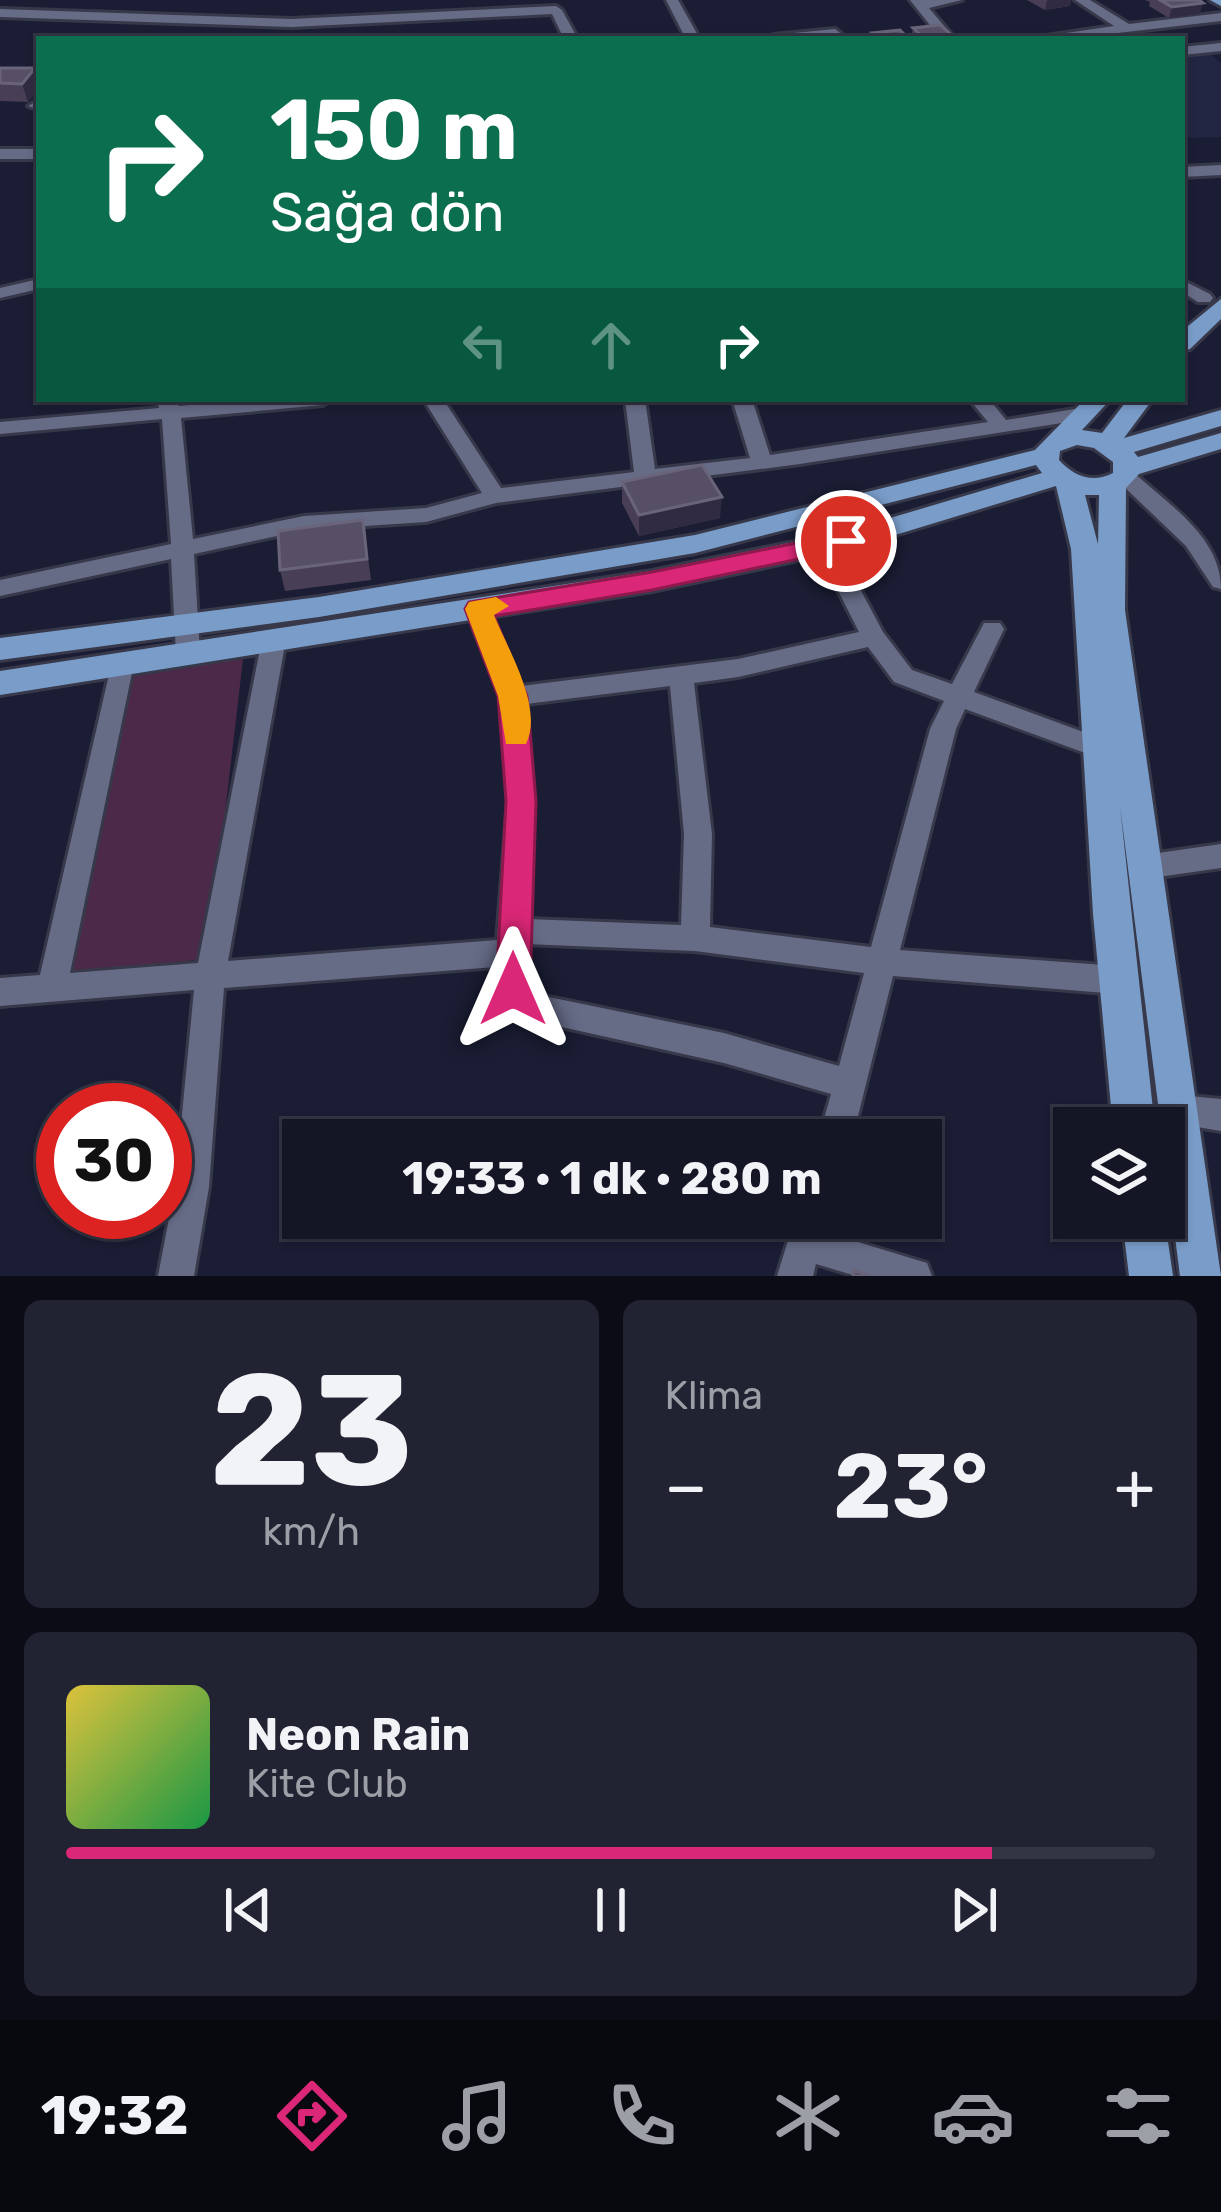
<!DOCTYPE html>
<html lang="tr">
<meta charset="utf-8">
<style>
body{margin:0;font-family:Rubik,sans-serif;background:#212332;color:#f1f3f6;height:100vh;display:flex;flex-direction:column;font-size:45px;white-space:nowrap}
*{box-sizing:border-box;margin:0}
p{font-size:39px;color:#9d9fa7}
.icon{flex:none;width:66px;height:66px;fill:none;stroke:currentColor;stroke-width:2;stroke-linecap:round;stroke-linejoin:round}
.map{position:relative;height:1276px;overflow:hidden}
.panel{display:flex;flex-direction:column;gap:24px;padding:24px;background:#0b0c15;flex:1}
.panel>*{flex:none}
.banner{position:absolute;left:36px;top:36px;width:1149px;height:366px;border-radius:0px;box-shadow:0 3px 9px #0004,0 0 0 3px #333543;background:#0b6e4f;color:#fff;overflow:hidden}
.controls{position:absolute;left:1053px;top:1107px;display:grid;gap:24px}
.controls a{display:grid;place-items:center;width:132px;height:132px;border-radius:0px;background:#141626;box-shadow:0 3px 9px #0004,0 0 0 3px #333543;font-size:60px}
.speed{position:absolute;left:36px;top:1083px;display:flex;gap:24px;font-size:60px;font-weight:700;text-align:center}
.speed>*{display:grid;place-content:center;width:156px;height:156px;border-radius:50%;background:#141626;box-shadow:0 3px 9px #0004,0 0 0 3px #333543;line-height:1}
.speed .limit{border:18px solid #d22;background:#fff;color:#111}
.pin{position:absolute;display:grid;place-items:center;width:102px;height:102px;color:#fff;margin:-51px;border:6px solid #fff;border-radius:50%;box-shadow:0 3px 12px #0007}
.me{position:absolute;width:132px;margin:-66px;rotate:0deg;stroke-linejoin:round;filter:drop-shadow(0 0 9px #0008)}
.turn{display:flex;align-items:center;gap:42px;height:252px;padding:0 36px;font-size:54px}
.turn .icon{width:156px;height:156px;stroke-width:2.5}
.turn b{display:block;font-size:84px;line-height:102px}
.lanes{display:flex;align-items:center;height:114px;padding:0 36px;background:#0003;justify-content:center;gap:60px;direction:ltr}
.lanes .off{opacity:.35}
.big{font-size:90px;font-weight:700;line-height:1.1}
.panel .widget{flex:1;display:flex;flex-direction:column;justify-content:center;gap:18px;min-width:0;padding:0 42px;border-radius:18px;background:#212332}
.panel .dial{align-items:center;gap:0}
.dial b{font-size:156px;line-height:1}
.song{display:flex;align-items:center;gap:36px}
.cover{width:144px;height:144px;border-radius:18px;background:linear-gradient(135deg,hsl(50 70% 55%),hsl(140 70% 35%))}
.played{height:12px;border-radius:6px;background:linear-gradient(90deg,#db2777 85%,#333543 85%)}
.keys{display:flex;justify-content:space-around;direction:ltr}
.heat{display:flex;justify-content:space-between;align-items:center;font-size:66px;direction:ltr}
.panel .tiles{flex:1;display:grid;gap:24px;grid-template-columns:1fr 1fr}
.widget:last-child{grid-column:span 2}
.trip{position:absolute;left:282px;top:1119px;width:660px;height:120px;border-radius:0px;background:#141626;box-shadow:0 3px 9px #0004,0 0 0 3px #333543;font-weight:700;line-height:120px;text-align:center}
.tabs{display:flex;height:192px;justify-content:space-around;align-items:center;background:#08090f;color:#9d9fa7}
.tabs .icon{width:84px;height:84px}
.tabs .on{color:#db2777}
.tabs b{font-size:54px;color:#f1f3f6}
.map>svg:first-child{display:block}
.built{fill:#222642}
.green{fill:#4d2949}
.lines{fill:none;stroke-linecap:round;stroke-linejoin:round}
.minor-casing{stroke:#37384a;stroke-width:6}
.major-casing{stroke:#37384a;stroke-width:6}
.minor{fill:#666b86;fill-rule:evenodd}
.major{fill:#799cc8;fill-rule:evenodd}
.wall{fill:#483f57}
.shaded-wall{fill:#302b42}
.building{fill:#574f66;stroke:#6a647a;stroke-width:3}
.route{fill:#db2777;stroke:#8e194d;stroke-width:3}
.slow{fill:#f59e0b}
</style>
<div class="map">
<svg width="1221" height="1276" viewBox="0 0 1221 1276">
<rect width="100%" height="100%" fill="#1a1d33"/>
<polygon class="built" points="1209,53 1221,63 1221,137 1182,138 1182,56"/>
<polygon class="green" points="243,659 208,959 70,972 130,668"/>
<g class="lines">
<defs>
<g id="minor">
<polygon points="666,0 678,0 700,39 686,39"/>
<polygon points="910,0 962,0 929,8 955,39 941,39"/>
<polygon points="1075,0 1090,0 1129,24 1221,13 1221,21 1066,39 1025,39 1114,26"/>
<polygon points="556,6 562,10 578,39 564,39 552,14 292,27 0,17 0,9 292,19"/>
<polygon points="835,29 848,39 766,39 773,35"/>
<polygon points="1221,43 1221,51 1182,55 1182,47"/>
<polygon points="35,102 39,102 39,110 28,106"/>
<rect x="0" y="149" width="39" height="10"/>
<polygon points="1221,165 1221,175 1182,177 1182,167"/>
<polygon points="39,279 39,289 0,298 0,288"/>
<polygon points="1182,280 1210,294 1213,298 1210,302 1198,302 1182,292"/>
<polygon points="157,399 177,399 179,406 257,399 333,399 323,405 181,418 193,539 304,516 426,508 482,493 423,399 443,399 501,488 634,472 625,399 645,399 655,469 750,458 732,399 752,399 770,455 988,422 969,399 989,399 1006,420 1087,407 1097,413 1087,419 800,464 496,503 426,522 304,530 194,554 200,653 188,662 176,653 171,559 0,596 0,580 171,544 162,419 0,434 0,422 159,408"/>
<path d="M1126 470 1133 472C1169 505 1221 537 1221 589L1213 587 1186 546 1119 482 1115 477Z"/>
<path d="M826 538 834 540 883 632 912 670 952 684 984 623H1000L1004 629 974 692 1108 741 1112 748 1108 755 1099 758 965 709 956 729 900 950 1118 966 1129 970 1133 980 1129 990 1118 994 893 976 852 1140H818L831 1094 724 1063 512 1016 495 967 224 988 209 1187 194 1276H158L175 1187 194 990 0 1006V978L40 975 113 657 122 654 134 663 70 973 198 963 262 639 274 630 286 639 228 961 497 940 508 801 500 696 466 609 470 603H486L521 686 738 659 859 632 815 545ZM868 647 894 682 944 701 930 729 871 947 710 927 712 834 694 683 738 677ZM670 686 684 834 681 925 528 919 534 801 526 704ZM526 944 695 951 864 973 839 1066 724 1033 534 994 525 970Z"/>
<polygon points="1221,844 1221,868 1144,879 1134,875 1130,867 1134,859 1144,855"/>
<polygon points="1179,1095 1221,1099 1221,1131 1167,1122 1163,1111 1167,1100"/>
<polygon points="795,1218 829,1218 825,1232 927,1263 932,1276 856,1276 816,1264 813,1276 777,1276"/>
</g>
<g id="major">
<polygon points="1210,0 1221,0 1221,6"/>
<polygon points="1221,299 1221,319 1190,349 1182,351 1182,331"/>
<path d="M1085 399H1111L1082 430 1102 433 1128 399H1153L1124 438 1221 410V426L1134 452 1138 457 1221 433V449L1139 474 1126 488 1125 610 1221 1276H1180L1120 806 1155 1128H1113L1093 914 1071 549 1056 486 846 550 652 591 0 695V671L652 571 843 532 1042 473 1036 465 695 553 319 617 0 660V638L319 597 695 535 1035 450ZM1077 445 1094 448 1113 462V473C1092 484 1074 476 1059 460L1060 451ZM1085 495H1099L1098 544Z"/>
<polygon points="1164,1214 1173,1276 1129,1276 1122,1218 1164,1218"/>
</g>
</defs>
<use href="#minor" class="minor-casing"/>
<use href="#major" class="major-casing"/>
<use href="#minor" class="minor"/>
<use href="#major" class="major"/>
</g>
<g class="wall">
<polygon points="1027,0 1071,0 1070,6 1045,10"/>
<polygon points="1145,0 1199,0 1200,14 1169,18 1149,6 1150,2"/>
<polygon points="913,28 956,39 911,39"/>
<polygon points="0,68 35,68 39,88 28,102 0,101"/>
<polygon points="622,482 720,518 639,536 622,503"/>
<polygon points="363,520 371,580 285,591 280,570"/>
</g>
<g class="shaded-wall">
<polygon points="1047,0 1071,0 1070,6 1045,10"/>
<polygon points="1203,3 1200,14 1169,18 1172,7"/>
<polygon points="35,68 39,88 28,102 22,84"/>
<polygon points="722,497 720,518 639,536 639,515"/>
</g>
<g class="building">
<polygon points="1160,0 1199,0 1203,3 1172,7"/>
<polygon points="940,25 956,39 925,39 913,28"/>
<polygon points="900,30 909,39 878,39 872,33"/>
<polygon points="0,68 35,68 22,84 0,83"/>
<polygon points="702,465 722,497 639,515 622,482"/>
<polygon points="363,520 367,559 280,570 278,531"/>
<polygon points="854,1270 871,1276 853,1276"/>
</g>
<polygon class="route" points="846,533 859,541 855,547 652,590 494,616 527,696 536,801 530,989 525,1000 513,1004 501,1000 496,989 506,801 498,696 465,609 469,602 652,572"/>
<path class="slow" d="M496 597 509 606 494 615C508 650 544 708 526 744H506L498 696 465 609 469 602Z"/>
</svg>
<div class="controls">
<a><svg class="icon" aria-label="layers" viewBox="0 0 24 24"><path d="M12 4l9 5-9 5-9-5zM3 14l9 5 9-5"/></svg></a>
</div>
<div class="speed"><div class="limit">30</div></div>
<div class="pin" style="left:846px;top:541px;background:#d93025"><svg class="icon" aria-label="arrive" viewBox="0 0 24 24"><path d="M6 21V4h12l-3 4 3 4H6"/></svg></div>
<svg class="me" style="left:513px;top:989px" viewBox="-20 -20 40 40"><path d="M0-17L14 15 0 8-14 15z" fill="#db2777" stroke="#fff" stroke-width="4"/></svg>
<div class="trip">19:33 · 1 dk · 280 m</div>
<div class="banner">
<div class="turn"><svg class="icon" aria-label="right" viewBox="0 0 24 24"><path d="M7 20v-9h11M14 6l5 5-5 5"/></svg><div><b>150 m</b>Sağa dön</div></div>
<div class="lanes"><svg class="icon off" aria-label="left" viewBox="0 0 24 24"><path d="M17 20v-9H6M10 6l-5 5 5 5"/></svg><svg class="icon off" aria-label="ahead" viewBox="0 0 24 24"><path d="M12 20V5M6 11l6-6 6 6"/></svg><svg class="icon" aria-label="right" viewBox="0 0 24 24"><path d="M7 20v-9h11M14 6l5 5-5 5"/></svg></div>
</div>
</div>
<section class="panel">
<div class="tiles">
<div class="widget dial"><b>23</b><p>km/h</p></div>
<div class="widget"><p>Klima</p>
<div class="heat"><a>−</a><b class="big">23°</b><a>+</a></div>
</div>
<div class="widget">
<div class="song"><i class="cover"></i><div><b>Neon Rain</b><p>Kite Club</p></div></div>
<div class="played"></div>
<div class="keys"><svg class="icon" aria-label="previous" viewBox="0 0 24 24"><path d="M18 5L8 12l10 7zM5 5v14"/></svg><svg class="icon" aria-label="pause" viewBox="0 0 24 24"><path d="M8 5v14M16 5v14"/></svg><svg class="icon" aria-label="next" viewBox="0 0 24 24"><path d="M6 5l10 7-10 7zM19 5v14"/></svg></div>
</div>
</div>
</section>
<nav class="tabs">
<b>19:32</b>
<svg class="icon on" aria-label="directions" viewBox="0 0 24 24"><path d="M12 3l9 9-9 9-9-9zM9 14v-3h6M13 9l2 2-2 2"/></svg>
<svg class="icon" aria-label="music" viewBox="0 0 24 24"><path d="M9 18V5l10-2v13"/><circle cx="6" cy="18" r="3"/><circle cx="16" cy="16" r="3"/></svg>
<svg class="icon" aria-label="phone" viewBox="0 0 24 24"><path d="M5 4h4l2 5-3 2q2 4 5 5l2-3 5 2v4C11 20 4 13 5 4z"/></svg>
<svg class="icon" aria-label="climate" viewBox="0 0 24 24"><path d="M12 3v18M4 7l16 10M4 17L20 7"/></svg>
<svg class="icon" aria-label="car" viewBox="0 0 24 24"><path d="M5 17H2v-5l4-1 3-4h7l3 4 3 1v5h-3M9 17h6M6 11h13"/><circle cx="7" cy="17" r="2"/><circle cx="17" cy="17" r="2"/></svg>
<svg class="icon" aria-label="filters" viewBox="0 0 24 24"><path d="M4 7h16M4 17h16"/><circle cx="9" cy="7" r="2"/><circle cx="15" cy="17" r="2"/></svg>
</nav>
